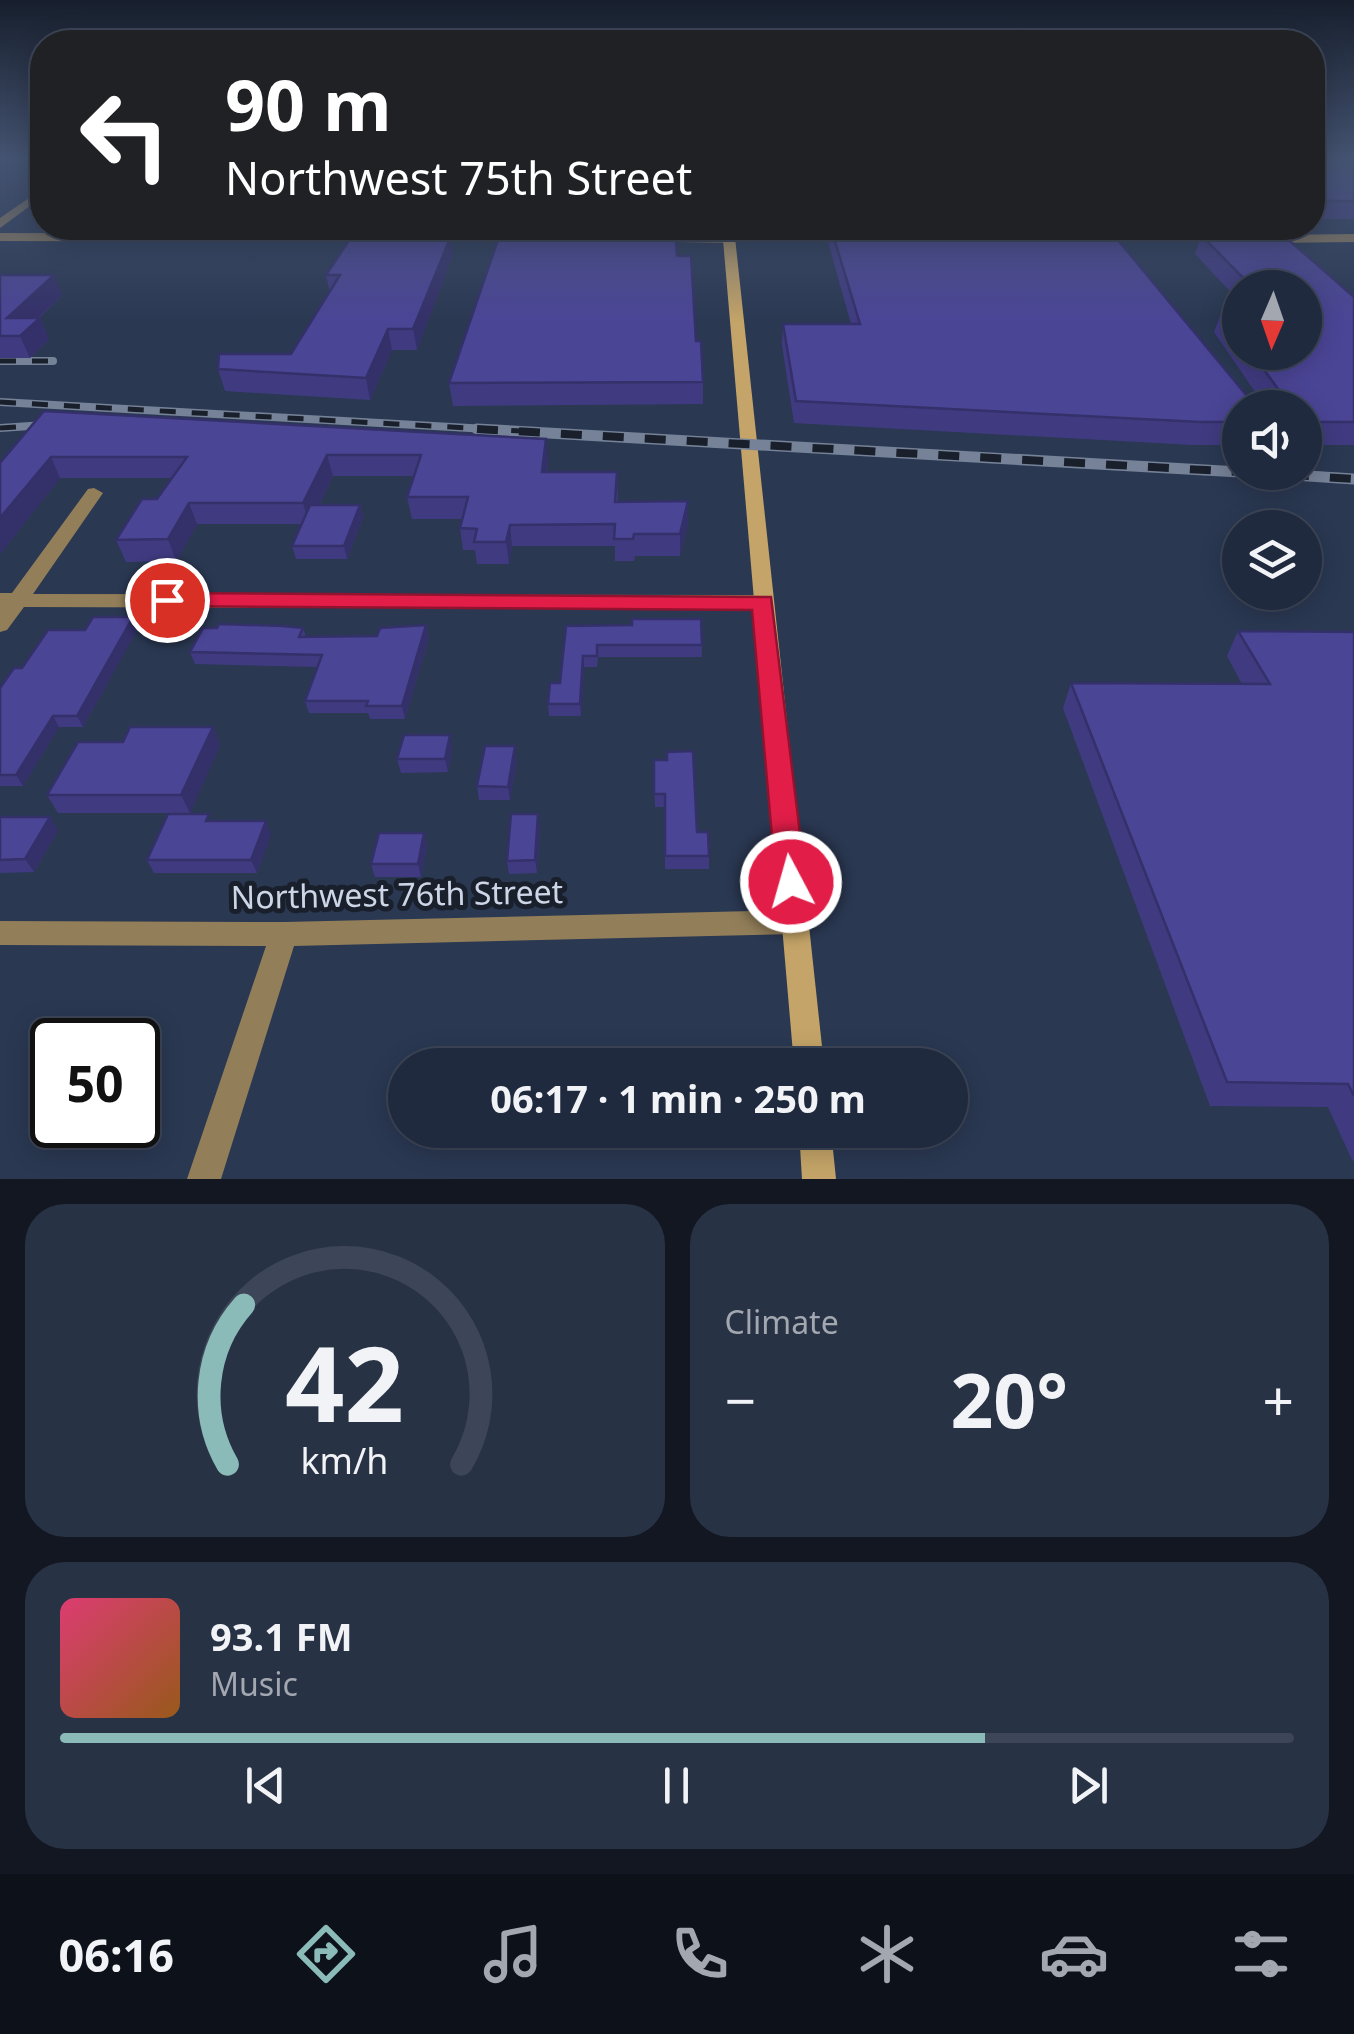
<!DOCTYPE html>
<meta charset="utf-8">
<style>
body{margin:0;font-family:"Noto Sans",sans-serif;background:#283245;color:#f1f3f6;height:100vh;display:flex;flex-direction:column;font-size:38px;white-space:nowrap}
*{box-sizing:border-box;margin:0}
p{font-size:32px;color:#a2a7b0}
.icon{flex:none;width:55px;height:55px;fill:none;stroke:currentColor;stroke-width:2;stroke-linecap:round;stroke-linejoin:round}
.map{position:relative;height:1179px;overflow:hidden}
.sheet{display:flex;flex-direction:column;gap:25px;padding:25px;background:#121722;flex:1}
.sheet>*{flex:none}
.guide{position:absolute;left:30px;top:30px;width:1295px;height:210px;border-radius:40px;box-shadow:0 5px 25px #0003,0 0 0 2px #3d4658;background:#202124;color:#fff;overflow:hidden}
.needle{width:65px;rotate:182deg}
.tools{position:absolute;left:1222px;top:270px;display:grid;gap:20px}
.tools a{display:grid;place-items:center;width:100px;height:100px;border-radius:50%;background:#202a3e;box-shadow:0 5px 25px #0003,0 0 0 2px #3d4658;font-size:50px}
.speed{position:absolute;left:30px;top:1018px;display:flex;gap:20px;font-size:50px;font-weight:700;text-align:center}
.speed>*{display:grid;place-content:center;width:130px;height:130px;border-radius:50%;background:#202a3e;box-shadow:0 5px 25px #0003,0 0 0 2px #3d4658;line-height:1}
.speed .limit{border:5px solid #111;border-radius:15px;background:#fff;color:#111}
.pin{position:absolute;display:grid;place-items:center;width:85px;height:85px;color:#fff;margin:-42px;border:5px solid #fff;border-radius:50%;box-shadow:0 2px 10px #0007}
.me{position:absolute;width:110px;margin:-55px;rotate:354deg;stroke-linejoin:round;filter:drop-shadow(0 0 8px #0008)}
.turn{display:flex;align-items:center;gap:35px;height:210px;padding:0 30px;font-size:45px}
.turn .icon{width:130px;height:130px;stroke-width:2.5}
.turn b{display:block;font-size:70px;line-height:85px}
.big{font-size:75px;font-weight:700;line-height:1.1}
.sheet .widget{flex:1;display:flex;flex-direction:column;justify-content:center;gap:15px;min-width:0;padding:0 35px;border-radius:40px;background:#283245}
.sheet .dial{align-items:center;gap:0}
.dial svg{height:260px;overflow:visible;fill:none;stroke:#3d4658;stroke-width:7;stroke-linecap:round;text-anchor:middle}
.dial text{fill:#f1f3f6;stroke:none}
.song{display:flex;align-items:center;gap:30px}
.cover{width:120px;height:120px;border-radius:15px;background:linear-gradient(135deg,hsl(340 70% 55%),hsl(30 70% 35%))}
.played{height:10px;border-radius:5px;background:linear-gradient(90deg,#8bbbb9 75%,#3d4658 75%)}
.keys{display:flex;justify-content:space-around;direction:ltr}
.heat{display:flex;justify-content:space-between;align-items:center;font-size:55px;direction:ltr}
.sheet .tiles{flex:1;display:grid;gap:25px;grid-template-columns:1fr 1fr}
.widget:last-child{grid-column:span 2}
.trip{position:absolute;left:388px;top:1048px;width:580px;height:100px;border-radius:50px;background:#202a3e;box-shadow:0 5px 25px #0003,0 0 0 2px #3d4658;font-weight:700;line-height:100px;text-align:center}
.tabs{display:flex;height:160px;justify-content:space-around;align-items:center;background:#0d1119;color:#a2a7b0}
.tabs .icon{width:70px;height:70px}
.tabs .active{color:#8bbbb9}
.tabs b{font-size:45px;color:#f1f3f6}
.map>svg:first-child{display:block}
.lines{fill:none;stroke-linecap:round;stroke-linejoin:round}
.minor{fill:#927e59;fill-rule:evenodd}
.secondary{fill:#c4a468;fill-rule:evenodd}
.rail-far1-casing{stroke:#768298;stroke-width:8}
.rail-casing{stroke:#768298;stroke-width:11}
.rail-far1{stroke:#19202c;stroke-width:5;stroke-dasharray:16;stroke-linecap:butt}
.rail{stroke:#19202c;stroke-width:8;stroke-dasharray:21;stroke-linecap:butt}
.wall{fill:#403b81}
.shaded-wall{fill:#343069}
.building{fill:#4b4596;stroke:#343069;stroke-width:2.5}
.route{fill:#e11d48;stroke:#92132f;stroke-width:2.5}
.labels{text-anchor:middle;stroke-width:10;stroke-linejoin:round;paint-order:stroke}
.near-street-label{font-size:32px;fill:#cdd6e7;stroke:#19202c}
</style>
<div class="map">
<svg width="1354" height="1179" viewBox="0 0 1354 1179">
<rect width="100%" height="100%" fill="#2a3852"/>
<g class="lines">
<g class="minor">
<polygon points="42,189 42,197 0,228 0,218"/>
<polygon points="0,233 378,234 384,238 378,242 0,241"/>
<polygon points="423,234 523,234 529,238 523,242 427,241 421,237"/>
<polygon points="632,234 729,235 735,239 729,243 628,241 626,238"/>
<polygon points="1107,234 1225,234 1231,238 1225,242 1103,241 1103,235"/>
<polygon points="1354,234 1354,242 1259,243 1253,239 1259,235"/>
<polygon points="94,488 103,493 33,594 763,595 773,602 763,609 24,607 7,630 0,632 0,593 12,593 88,489"/>
<polygon points="795,910 805,913 809,922 805,931 795,934 294,946 221,1179 187,1179 266,946 0,945 0,921 284,922"/>
</g>
<g class="secondary">
<polygon points="722,228 734,228 824,1065 794,1065"/>
<polygon points="799,1130 831,1130 836,1179 802,1179"/>
</g>
<defs>
<g id="rail-far1">
<polyline points="0,361 53,361"/>
<polyline points="0,402 522,431"/>
<polyline points="0,428 60,424"/>
</g>
<g id="rail">
<polyline points="477,429 1240,472"/>
<polyline points="1246,472 1354,479"/>
</g>
</defs>
<use href="#rail-far1" class="rail-far1-casing"/>
<use href="#rail" class="rail-casing"/>
<use href="#rail-far1" class="rail-far1"/>
<use href="#rail" class="rail"/>
</g>
<g class="wall">
<rect x="1312" y="158" width="42" height="61"/>
<polygon points="824,228 1108,228 1240,408 1240,445 1192,445 794,423 782,345 783,324 851,324"/>
<polygon points="1201,235 1354,297 1354,445 1305,445 1305,408 1264,405 1214,332 1222,311 1240,312 1240,352 1305,352 1305,288 1240,288 1240,302 1195,254"/>
<polygon points="657,239 677,256 696,341 703,382 703,404 453,406 449,383"/>
<polygon points="453,254 417,350 392,350 370,400 225,391 218,369 291,354 330,292 326,275"/>
<polygon points="0,275 62,295 39,318 40,318 49,339 30,358 0,358"/>
<polygon points="44,411 548,460 547,472 617,472 618,502 688,501 688,523 680,556 635,556 634,561 615,561 615,546 512,546 509,564 477,564 475,550 463,550 460,528 462,519 412,519 407,497 414,476 333,476 319,505 360,505 363,517 347,559 296,559 292,546 302,524 197,524 176,561 126,562 116,540 157,499 172,478 60,478 0,554 0,463"/>
<polygon points="133,617 138,628 83,727 59,727 23,786 0,786 0,688 22,668 85,630"/>
<polygon points="701,619 702,657 598,657 597,667 584,667 581,716 549,716 548,704 560,683 566,626 632,625"/>
<polygon points="426,625 429,637 405,719 370,719 368,713 309,713 305,701 317,667 195,664 190,652 303,628 306,637 377,636"/>
<polygon points="1238,631 1354,632 1354,1161 1352,1160 1328,1107 1210,1106 1063,708 1071,683 1242,684 1227,656"/>
<polygon points="213,727 220,745 190,813 58,813 47,795 123,742"/>
<polygon points="452,748 448,772 401,773 397,759"/>
<polygon points="517,760 510,800 479,800 477,786"/>
<polygon points="654,760 709,856 709,869 665,869 665,807 655,807"/>
<polygon points="0,817 58,830 34,872 0,873"/>
<polygon points="212,821 271,834 257,873 154,873 147,860"/>
<polygon points="540,827 537,873 509,874 507,861"/>
<polygon points="424,833 427,846 421,877 375,877 371,864"/>
</g>
<g class="shaded-wall">
<polygon points="451,236 453,254 417,350 413,329"/>
<polygon points="54,275 62,295 19,336 7,318"/>
<polygon points="40,318 49,339 30,358 20,336"/>
<polygon points="388,329 392,350 370,400 366,378"/>
<polygon points="546,439 548,460 544,493 542,472"/>
<polygon points="327,455 333,476 309,524 303,503"/>
<polygon points="51,457 60,478 0,554 0,518"/>
<polygon points="688,501 688,523 680,556 680,534"/>
<polygon points="189,503 197,524 176,561 168,539"/>
<polygon points="360,505 363,517 347,559 344,546"/>
<polygon points="510,525 512,546 509,564 506,542"/>
<polygon points="133,617 138,628 83,727 77,716"/>
<polygon points="426,625 429,637 405,719 402,706"/>
<polygon points="583,656 584,667 581,716 580,704"/>
<polygon points="53,716 59,727 23,786 16,775"/>
<polygon points="213,727 220,745 190,813 181,795"/>
<polygon points="450,735 452,748 448,772 445,759"/>
<polygon points="515,746 517,760 510,800 508,787"/>
<polygon points="538,814 540,827 537,873 535,860"/>
<polygon points="50,817 58,830 34,872 25,859"/>
<polygon points="266,821 271,834 257,873 251,860"/>
<polygon points="424,833 427,846 421,877 418,864"/>
</g>
<g class="building">
<rect x="1312" y="158" width="42" height="43"/>
<polygon points="831,228 1108,228 1257,408 1240,408 1240,422 1200,422 796,401 783,324 860,324"/>
<polygon points="658,233 657,239 676,239 677,256 691,256 696,341 701,341 703,382 449,383 500,234"/>
<polygon points="1201,235 1283,235 1354,297 1354,422 1305,422 1305,408 1261,408 1281,393 1251,352 1305,352 1305,288 1253,288"/>
<polygon points="352,236 451,236 413,329 388,329 366,378 218,369 219,354 291,354 340,275 326,275"/>
<polygon points="0,275 54,275 7,318 40,318 20,336 0,336"/>
<polygon points="1222,311 1240,312 1240,337"/>
<polygon points="44,411 546,439 542,472 617,472 615,502 688,501 680,534 634,534 633,539 614,539 615,524 510,525 506,542 474,542 477,529 460,528 468,497 407,497 421,455 327,455 303,503 189,503 168,539 116,540 142,499 157,499 187,457 51,457 0,518 0,463"/>
<polygon points="310,505 360,505 344,546 292,546"/>
<polygon points="93,617 133,617 77,716 53,716 16,775 0,775 0,688 14,668 22,668 48,630 85,630"/>
<polygon points="632,619 701,619 702,645 597,645 597,656 583,656 580,704 548,704 550,683 560,683 566,626 632,625"/>
<polygon points="219,624 283,626 303,628 299,637 377,636 380,628 426,625 402,706 366,706 368,701 305,701 322,655 190,652 203,628 217,628"/>
<polygon points="1238,631 1354,632 1354,1096 1348,1084 1227,1082 1071,683 1270,684"/>
<polygon points="130,727 213,727 181,795 47,795 78,742 123,742"/>
<polygon points="404,735 450,735 445,759 397,759"/>
<polygon points="485,746 515,746 508,787 477,786"/>
<polygon points="693,751 697,832 708,832 709,856 665,856 665,794 654,794 654,760 667,760 667,752"/>
<polygon points="168,814 209,814 206,821 266,821 251,860 147,860"/>
<polygon points="511,814 538,814 535,860 507,861"/>
<polygon points="0,817 50,817 25,859 0,860"/>
<polygon points="379,833 424,833 418,864 371,864"/>
</g>
<linearGradient id="sky" x2="0" y2="1"><stop stop-color="#171f2d"/><stop offset="0.49" stop-color="#445371"/><stop offset="1" stop-color="#445371" stop-opacity="0"/></linearGradient>
<rect width="1354" height="323" fill="url(#sky)"/>
<polygon class="route" points="167,593 771,597 806,882 802,891 791,895 781,891 776,882 752,610 159,606 155,600"/>
<g class="labels">
<g class="near-street-label">
<text transform="translate(397 895) rotate(-1)" y="11">Northwest 76th Street</text>
</g>
</g>
</svg>
<div class="tools">
<a><svg class="needle" viewBox="-14 -14 28 28"><path d="M0-13l5 13h-10z" fill="#e53935"/><path d="M0 13l5-13h-10z" fill="#a2a7b0"/></svg></a>
<a><svg class="icon" aria-label="sound" viewBox="0 0 24 24"><path d="M4 9h4l5-4v14l-5-4H4zM17 9q2 3 0 6"/></svg></a>
<a><svg class="icon" aria-label="layers" viewBox="0 0 24 24"><path d="M12 4l9 5-9 5-9-5zM3 14l9 5 9-5"/></svg></a>
</div>
<div class="speed"><div class="limit">50</div></div>
<div class="pin" style="left:167px;top:600px;background:#d93025"><svg class="icon" aria-label="arrive" viewBox="0 0 24 24"><path d="M6 21V4h12l-3 4 3 4H6"/></svg></div>
<svg class="me" style="left:791px;top:882px" viewBox="-20 -20 40 40"><circle r="17" fill="#e11d48" stroke="#fff" stroke-width="3"/><path d="M0-11L8 9 0 5-8 9z" fill="#fff"/></svg>
<div class="trip">06:17 · 1 min · 250 m</div>
<div class="guide">
<div class="turn"><svg class="icon" aria-label="left" viewBox="0 0 24 24"><path d="M17 20v-9H6M10 6l-5 5 5 5"/></svg><div><b>90 m</b>Northwest 75th Street</div></div>
</div>
</div>
<section class="sheet">
<div class="tiles">
<div class="widget dial"><svg viewBox="0 0 100 80">
<path d="M14 69A42 42 0 1 1 86 69"/>
<path d="M14 69A42 42 0 0 1 19 20" stroke="#8bbbb9"/>
<text x="50" y="56" font-size="32" font-weight="700">42</text>
<text x="50" y="72" font-size="11">km/h</text>
</svg></div>
<div class="widget"><p>Climate</p>
<div class="heat"><a>−</a><b class="big">20°</b><a>+</a></div>
</div>
<div class="widget">
<div class="song"><i class="cover"></i><div><b>93.1 FM</b><p>Music</p></div></div>
<div class="played"></div>
<div class="keys"><svg class="icon" aria-label="previous" viewBox="0 0 24 24"><path d="M18 5L8 12l10 7zM5 5v14"/></svg><svg class="icon" aria-label="pause" viewBox="0 0 24 24"><path d="M8 5v14M16 5v14"/></svg><svg class="icon" aria-label="next" viewBox="0 0 24 24"><path d="M6 5l10 7-10 7zM19 5v14"/></svg></div>
</div>
</div>
</section>
<nav class="tabs">
<b>06:16</b>
<svg class="icon active" aria-label="directions" viewBox="0 0 24 24"><path d="M12 3l9 9-9 9-9-9zM9 14v-3h6M13 9l2 2-2 2"/></svg>
<svg class="icon" aria-label="music" viewBox="0 0 24 24"><path d="M9 18V5l10-2v13"/><circle cx="6" cy="18" r="3"/><circle cx="16" cy="16" r="3"/></svg>
<svg class="icon" aria-label="phone" viewBox="0 0 24 24"><path d="M5 4h4l2 5-3 2q2 4 5 5l2-3 5 2v4C11 20 4 13 5 4z"/></svg>
<svg class="icon" aria-label="climate" viewBox="0 0 24 24"><path d="M12 3v18M4 7l16 10M4 17L20 7"/></svg>
<svg class="icon" aria-label="car" viewBox="0 0 24 24"><path d="M5 17H2v-5l4-1 3-4h7l3 4 3 1v5h-3M9 17h6M6 11h13"/><circle cx="7" cy="17" r="2"/><circle cx="17" cy="17" r="2"/></svg>
<svg class="icon" aria-label="filters" viewBox="0 0 24 24"><path d="M4 7h16M4 17h16"/><circle cx="9" cy="7" r="2"/><circle cx="15" cy="17" r="2"/></svg>
</nav>
